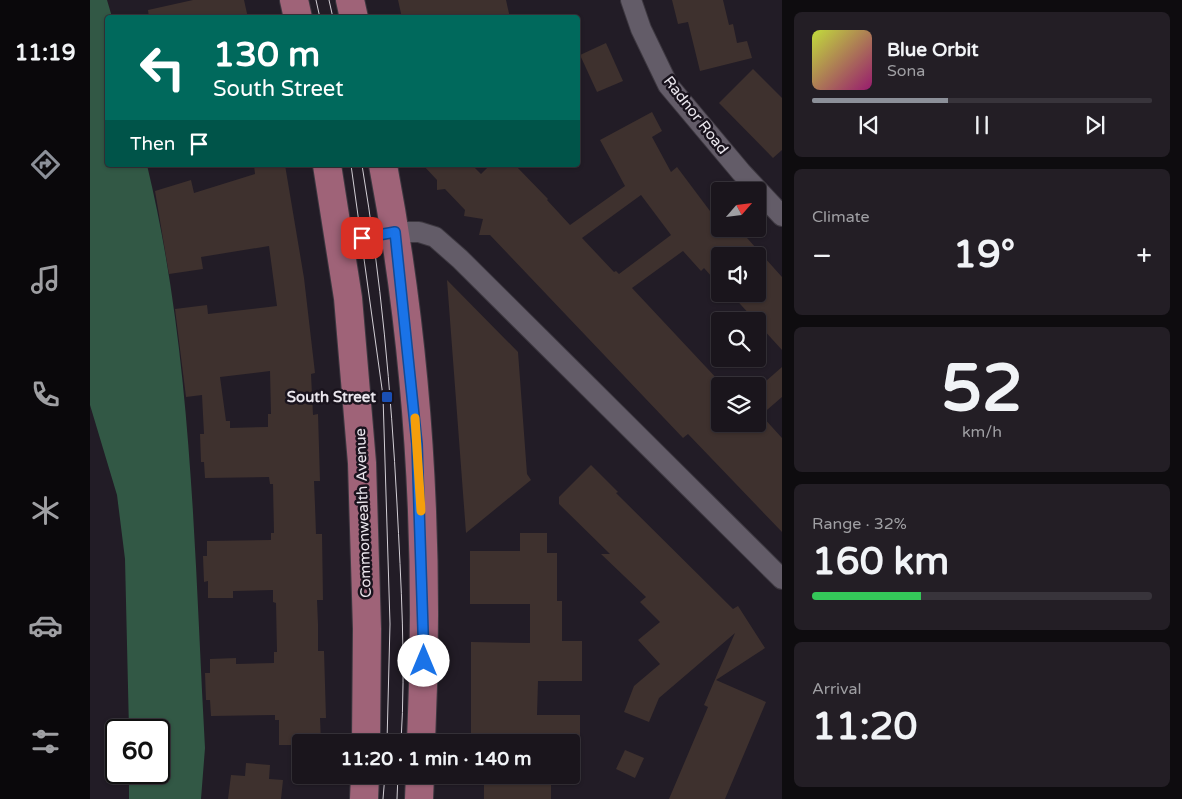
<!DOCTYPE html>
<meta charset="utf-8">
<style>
body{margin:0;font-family:"Varela Round",sans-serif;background:#231e25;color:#f1f3f6;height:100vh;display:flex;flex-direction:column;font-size:19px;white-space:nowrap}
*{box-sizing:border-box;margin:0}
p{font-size:16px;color:#9f9fa3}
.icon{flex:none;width:28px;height:28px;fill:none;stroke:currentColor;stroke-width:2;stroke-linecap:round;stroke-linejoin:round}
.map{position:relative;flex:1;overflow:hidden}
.side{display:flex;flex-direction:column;gap:12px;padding:12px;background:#0e0c0f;width:400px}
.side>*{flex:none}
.guide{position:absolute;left:15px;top:15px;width:475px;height:152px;border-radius:5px;box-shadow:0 1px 4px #0004,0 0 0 1px #38343b;background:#00695c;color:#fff;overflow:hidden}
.needle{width:32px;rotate:62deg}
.buttons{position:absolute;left:621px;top:182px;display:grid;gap:10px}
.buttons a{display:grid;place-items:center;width:55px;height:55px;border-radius:5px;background:#1a151c;box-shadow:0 1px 4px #0004,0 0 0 1px #38343b;font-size:25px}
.speed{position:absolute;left:15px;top:719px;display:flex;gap:10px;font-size:25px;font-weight:700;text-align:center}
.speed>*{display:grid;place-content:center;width:65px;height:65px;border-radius:50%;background:#1a151c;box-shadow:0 1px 4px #0004,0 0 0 1px #38343b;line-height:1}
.speed .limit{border:2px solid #111;border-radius:8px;background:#fff;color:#111}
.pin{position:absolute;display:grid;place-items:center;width:42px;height:42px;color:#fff;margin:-21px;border-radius:10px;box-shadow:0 2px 8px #0006}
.me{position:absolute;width:55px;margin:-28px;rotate:0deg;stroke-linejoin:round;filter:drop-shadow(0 0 4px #0008)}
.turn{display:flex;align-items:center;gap:18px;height:105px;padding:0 25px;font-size:22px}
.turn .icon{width:65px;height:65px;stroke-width:2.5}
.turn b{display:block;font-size:35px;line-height:42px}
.then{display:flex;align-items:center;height:48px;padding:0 25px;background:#0003;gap:10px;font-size:19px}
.big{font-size:38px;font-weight:800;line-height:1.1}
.side .widget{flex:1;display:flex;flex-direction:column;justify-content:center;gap:8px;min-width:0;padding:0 18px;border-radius:8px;background:#231e25}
.side .dial{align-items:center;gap:0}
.dial b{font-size:65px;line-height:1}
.song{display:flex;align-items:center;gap:15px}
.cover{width:60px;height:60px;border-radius:8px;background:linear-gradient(135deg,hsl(70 70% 55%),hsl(320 70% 35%))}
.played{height:5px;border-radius:2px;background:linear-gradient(90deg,#8c9099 40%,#38343b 40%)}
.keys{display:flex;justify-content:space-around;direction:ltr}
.heat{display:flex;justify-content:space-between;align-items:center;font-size:28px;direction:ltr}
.charge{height:8px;border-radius:4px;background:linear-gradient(90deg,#34c759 32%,#38343b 0)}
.trip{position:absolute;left:202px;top:734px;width:288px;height:50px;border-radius:5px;background:#1a151c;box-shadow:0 1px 4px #0004,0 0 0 1px #38343b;font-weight:800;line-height:50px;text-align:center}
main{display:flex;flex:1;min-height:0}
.dock{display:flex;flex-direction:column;width:90px;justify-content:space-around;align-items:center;background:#0a080b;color:#9f9fa3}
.dock .icon{width:35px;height:35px}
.dock .active{color:#8c9099}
.dock b{font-size:22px;color:#f1f3f6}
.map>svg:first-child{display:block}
.forest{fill:#325845}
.building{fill:#3e312e;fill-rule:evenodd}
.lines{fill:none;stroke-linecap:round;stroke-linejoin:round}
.minor-casing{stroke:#3d3840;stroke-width:22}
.primary-casing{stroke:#3d3840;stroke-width:30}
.minor{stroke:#635c68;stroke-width:20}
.primary{stroke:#9f6378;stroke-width:28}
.tram{stroke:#d2ced5;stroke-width:1}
.route-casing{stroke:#114b97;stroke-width:12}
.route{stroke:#1a73e8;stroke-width:9}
.slow{stroke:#f59e0b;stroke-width:9}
.transit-dot{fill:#1a4fb4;stroke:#19131d;stroke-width:2}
.labels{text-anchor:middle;stroke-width:5;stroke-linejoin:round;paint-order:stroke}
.street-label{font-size:15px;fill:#eae6ed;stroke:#19131d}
.poi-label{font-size:15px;font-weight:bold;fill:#eae6ed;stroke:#19131d;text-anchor:end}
</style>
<main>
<nav class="dock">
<b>11:19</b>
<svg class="icon active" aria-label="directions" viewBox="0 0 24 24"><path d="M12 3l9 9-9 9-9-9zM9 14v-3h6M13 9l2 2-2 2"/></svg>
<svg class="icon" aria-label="music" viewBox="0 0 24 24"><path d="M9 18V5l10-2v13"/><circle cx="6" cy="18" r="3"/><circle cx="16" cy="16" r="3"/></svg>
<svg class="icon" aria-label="phone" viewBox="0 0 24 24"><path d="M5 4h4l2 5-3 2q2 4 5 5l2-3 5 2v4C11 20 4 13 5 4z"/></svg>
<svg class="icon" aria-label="climate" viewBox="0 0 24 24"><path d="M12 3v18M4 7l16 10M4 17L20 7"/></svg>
<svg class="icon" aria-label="car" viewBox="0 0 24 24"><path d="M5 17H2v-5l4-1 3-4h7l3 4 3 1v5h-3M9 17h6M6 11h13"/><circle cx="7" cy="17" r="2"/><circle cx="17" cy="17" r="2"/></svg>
<svg class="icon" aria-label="filters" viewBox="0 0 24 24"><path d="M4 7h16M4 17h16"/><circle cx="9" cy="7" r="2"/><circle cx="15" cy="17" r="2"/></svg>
</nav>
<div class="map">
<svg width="692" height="799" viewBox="0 0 692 799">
<rect width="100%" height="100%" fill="#221c26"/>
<path class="forest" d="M0 0H17L22 17 18 18V165H57C103 356 104 553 115 748L111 799H39V773L69 772V730H39L35 559 27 495 0 405Z"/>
<g class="building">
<polygon points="103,0 154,0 158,18 59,18 58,10"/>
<polygon points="308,0 416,0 420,18 312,18"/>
<polygon points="582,0 633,0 639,25 643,24 647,43 657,41 662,58 610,71 598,22 588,24"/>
<polygon points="516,43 533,81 507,92 490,55"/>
<polygon points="663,69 692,98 692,150 683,158 629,103"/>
<path d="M562 112 572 131 562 137 581 172 587 167 620 211 622 209 630 219V229H649L692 277V350L641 294H668V256H630V286L614 268 611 271 593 251 542 288 630 382V424H668V388L692 367V397L671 415 692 438V532L598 434 593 438 400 235H389L393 219 374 216 375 210 355 189 347 190V180L333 165H382L391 174 400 165H425L458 199 457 200 480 225 535 186 510 140ZM551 195 581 235 529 274 526 271 524 272 492 238Z"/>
<path d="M164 165H195L214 278 225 373 221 374 223 415 228 414 230 481H224L225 505 226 534H232L233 600H227L228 624V651H234L236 718H230L231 742H211V745H189V720H185V715L121 716 120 700H116L115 673H120V659L146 658V664L184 663V652H187L186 603 183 602V590L143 591V598H118V581L114 582 113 556H117V541L181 540V533H184L183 484H180L179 477 115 478 114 462H111L110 434H114L112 395 96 397 85 309 117 305 118 314 187 306 179 246 111 257 113 269 79 274 65 191 101 180 104 193 165 174ZM180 371 181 414H178V427L140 428V421H136L130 377Z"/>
<polygon points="357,280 428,352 437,474 441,480 376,533"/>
<polygon points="501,465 528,492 526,493 643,609 648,606 675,648 626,680 676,702 635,799 579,799 618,707 614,705 645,633 569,698 559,722 534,712 544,686 570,664 548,640 570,622 550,602 556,597 511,554 520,554 469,504 469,497"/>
<polygon points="430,533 457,533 457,553 467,553 467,601 472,601 472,641 492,641 492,681 448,681 447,715 490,715 490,747 481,747 481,742 381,742 381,642 440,643 440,604 380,604 380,551 430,551"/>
<polygon points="535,750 554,758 545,778 526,769"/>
<polygon points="156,763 180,765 179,779 193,780 191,799 138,799 141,775 155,776"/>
<rect x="394" y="775" width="67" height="24"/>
</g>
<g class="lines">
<defs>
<g id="minor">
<polyline points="541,0 551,29 578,85 651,172 692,216"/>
<polyline points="249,242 305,232 329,232 345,237 370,259 692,579"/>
</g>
<g id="primary">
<polyline points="204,0 208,18"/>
<polyline points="260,0 264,18"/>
<polyline points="237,165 258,298 272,463 277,629 276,742"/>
<path d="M293 165C329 354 340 550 331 742"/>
<polyline points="274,799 275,775"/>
<polyline points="329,799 330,775"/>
</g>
</defs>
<use href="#minor" class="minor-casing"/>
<use href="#primary" class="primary-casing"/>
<use href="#minor" class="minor"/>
<use href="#primary" class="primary"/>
<g class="tram">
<polyline points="226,0 230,18"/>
<polyline points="239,0 243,18"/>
<polyline points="261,165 293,396 300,624 297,742"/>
<path d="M272 165C291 278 301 390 307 504 311 583 316 663 311 742"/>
<polyline points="293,799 295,775"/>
<polyline points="307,799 308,775"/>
</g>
</g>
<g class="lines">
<defs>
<polyline id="route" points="272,238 305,232 327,444 334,661"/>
</defs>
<use href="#route" class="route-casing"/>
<use href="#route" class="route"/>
<polyline class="slow" points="325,418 331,511"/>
</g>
<rect class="transit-dot" x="291" y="391" width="12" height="12" rx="2.5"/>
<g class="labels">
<g class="street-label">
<text transform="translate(606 115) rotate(52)" y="5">Radnor Road</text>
<text transform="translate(273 513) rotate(-92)" y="5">Commonwealth Avenue</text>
</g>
<g class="poi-label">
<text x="286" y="402">South Street</text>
</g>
</g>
</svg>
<div class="buttons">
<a><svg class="needle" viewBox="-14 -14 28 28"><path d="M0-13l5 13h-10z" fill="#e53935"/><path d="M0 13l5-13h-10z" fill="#9f9fa3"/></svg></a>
<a><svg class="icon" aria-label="sound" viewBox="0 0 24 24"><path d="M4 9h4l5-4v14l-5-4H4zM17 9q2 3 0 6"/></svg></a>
<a><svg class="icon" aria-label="search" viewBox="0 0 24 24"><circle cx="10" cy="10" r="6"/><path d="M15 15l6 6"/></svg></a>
<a><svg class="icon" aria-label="layers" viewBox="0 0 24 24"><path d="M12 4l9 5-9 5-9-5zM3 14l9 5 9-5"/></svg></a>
</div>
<div class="speed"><div class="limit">60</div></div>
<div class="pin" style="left:272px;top:238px;background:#d93025"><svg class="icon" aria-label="arrive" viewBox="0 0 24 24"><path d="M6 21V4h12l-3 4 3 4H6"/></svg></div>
<svg class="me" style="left:334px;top:661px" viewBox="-20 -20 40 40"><circle r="19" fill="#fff"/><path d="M0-13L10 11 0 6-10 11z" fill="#1a73e8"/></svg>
<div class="trip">11:20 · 1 min · 140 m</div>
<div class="guide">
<div class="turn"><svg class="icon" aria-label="left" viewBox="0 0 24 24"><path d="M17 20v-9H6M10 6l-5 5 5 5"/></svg><div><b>130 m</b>South Street</div></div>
<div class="then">Then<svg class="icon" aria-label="arrive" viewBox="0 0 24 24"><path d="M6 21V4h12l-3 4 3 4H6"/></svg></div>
</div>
</div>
<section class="side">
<div class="widget">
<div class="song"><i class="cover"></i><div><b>Blue Orbit</b><p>Sona</p></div></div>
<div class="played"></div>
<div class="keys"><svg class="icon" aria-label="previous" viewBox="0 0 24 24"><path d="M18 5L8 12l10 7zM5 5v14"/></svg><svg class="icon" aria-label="pause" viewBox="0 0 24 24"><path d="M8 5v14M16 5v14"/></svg><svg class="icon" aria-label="next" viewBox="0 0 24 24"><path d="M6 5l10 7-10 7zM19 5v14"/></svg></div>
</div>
<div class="widget"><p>Climate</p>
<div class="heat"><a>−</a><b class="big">19°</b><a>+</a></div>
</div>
<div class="widget dial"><b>52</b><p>km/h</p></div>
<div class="widget"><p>Range · 32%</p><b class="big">160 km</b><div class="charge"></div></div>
<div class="widget"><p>Arrival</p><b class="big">11:20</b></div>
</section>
</main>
